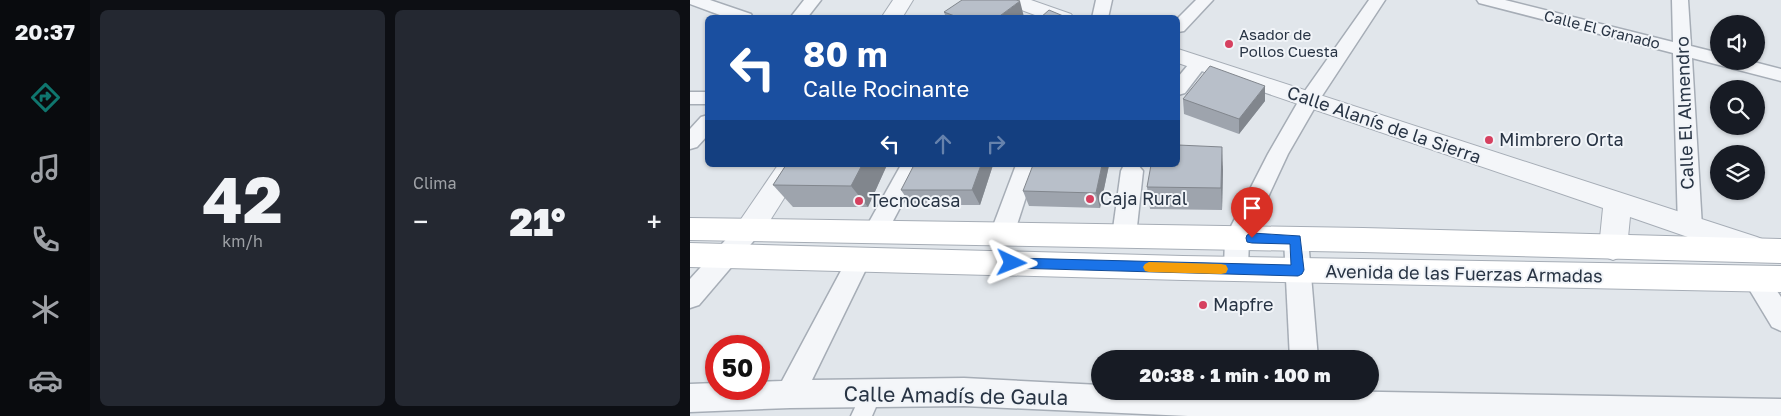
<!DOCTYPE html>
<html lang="es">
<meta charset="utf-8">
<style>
body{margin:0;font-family:"Golos Text",sans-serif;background:#242831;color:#f1f3f6;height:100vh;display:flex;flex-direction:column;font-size:19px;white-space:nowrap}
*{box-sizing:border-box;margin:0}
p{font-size:16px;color:#9ea1a6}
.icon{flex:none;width:28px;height:28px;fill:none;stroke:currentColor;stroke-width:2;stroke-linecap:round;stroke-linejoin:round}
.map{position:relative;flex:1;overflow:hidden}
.drawer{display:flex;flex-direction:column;gap:10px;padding:10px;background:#0d0f14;width:600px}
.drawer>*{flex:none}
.top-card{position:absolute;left:15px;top:15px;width:475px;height:152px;border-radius:8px;box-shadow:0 1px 4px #0004;background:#1a4fa0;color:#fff;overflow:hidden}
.fabs{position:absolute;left:1020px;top:15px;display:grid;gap:10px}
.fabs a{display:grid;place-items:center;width:55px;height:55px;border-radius:50%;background:#171b24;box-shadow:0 1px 4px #0004;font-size:25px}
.speed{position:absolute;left:15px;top:335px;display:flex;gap:10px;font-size:25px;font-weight:700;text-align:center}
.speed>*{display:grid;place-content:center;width:65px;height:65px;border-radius:50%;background:#171b24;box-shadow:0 1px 4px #0004;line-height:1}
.speed .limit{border:8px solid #d22;background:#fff;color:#111}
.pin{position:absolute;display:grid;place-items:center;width:42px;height:42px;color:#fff;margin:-51px -21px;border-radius:50% 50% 50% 0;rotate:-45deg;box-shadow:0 0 5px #0007}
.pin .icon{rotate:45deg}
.me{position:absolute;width:55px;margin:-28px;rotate:92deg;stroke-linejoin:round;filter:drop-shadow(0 0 4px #0008)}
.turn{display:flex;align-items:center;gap:18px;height:105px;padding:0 15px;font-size:22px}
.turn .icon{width:65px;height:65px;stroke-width:2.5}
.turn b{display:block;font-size:35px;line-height:42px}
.lanes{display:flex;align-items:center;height:48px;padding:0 15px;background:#0003;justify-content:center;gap:25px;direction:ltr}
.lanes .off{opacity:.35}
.big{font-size:38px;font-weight:800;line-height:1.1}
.drawer .card{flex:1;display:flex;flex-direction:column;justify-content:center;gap:8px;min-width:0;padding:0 18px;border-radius:8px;background:#242831}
.drawer .dial{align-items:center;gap:0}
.dial b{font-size:65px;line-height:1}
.heat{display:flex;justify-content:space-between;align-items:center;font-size:28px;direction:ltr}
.drawer .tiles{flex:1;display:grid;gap:10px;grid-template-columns:repeat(2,1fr)}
.trip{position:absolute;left:401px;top:350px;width:288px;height:50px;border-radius:25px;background:#171b24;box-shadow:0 1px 4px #0004;font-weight:800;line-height:50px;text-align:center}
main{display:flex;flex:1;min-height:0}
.dock{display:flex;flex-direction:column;width:90px;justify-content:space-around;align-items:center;background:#090b0e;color:#9ea1a6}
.dock .icon{width:35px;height:35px}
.dock .current{color:#0f766e}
.dock b{font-size:22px;color:#f1f3f6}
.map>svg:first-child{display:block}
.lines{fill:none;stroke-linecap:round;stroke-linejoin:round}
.pedestrian-casing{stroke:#a6adb6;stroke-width:3}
.minor-casing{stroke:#a6adb6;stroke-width:3}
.tertiary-casing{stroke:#a6adb6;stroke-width:2}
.secondary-casing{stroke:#a6adb6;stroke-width:2}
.pedestrian{fill:#f4f6f9;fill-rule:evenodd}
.minor{fill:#f4f6f9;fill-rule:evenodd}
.tertiary{fill:#f4f6f9;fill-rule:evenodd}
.secondary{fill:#fff;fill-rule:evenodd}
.wall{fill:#9ea4ad}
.shaded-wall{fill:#81868d}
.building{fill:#b8bfc9;stroke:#81868d}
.route{fill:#1a73e8;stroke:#114b97}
.slow{fill:#f59e0b}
.poi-dot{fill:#d6405f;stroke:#f1f4f8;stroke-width:2}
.labels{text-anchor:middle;stroke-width:4;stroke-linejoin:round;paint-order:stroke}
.far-street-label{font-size:15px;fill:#283444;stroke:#f1f4f8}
.far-poi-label{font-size:15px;fill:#283444;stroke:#f1f4f8;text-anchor:start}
.street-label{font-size:18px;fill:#283444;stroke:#f1f4f8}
.poi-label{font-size:18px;fill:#283444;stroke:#f1f4f8;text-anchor:start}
.near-street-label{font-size:21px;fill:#283444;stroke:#f1f4f8}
</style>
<main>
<nav class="dock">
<b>20:37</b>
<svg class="icon current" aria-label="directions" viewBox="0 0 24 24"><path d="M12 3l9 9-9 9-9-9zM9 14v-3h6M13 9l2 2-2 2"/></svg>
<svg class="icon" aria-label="music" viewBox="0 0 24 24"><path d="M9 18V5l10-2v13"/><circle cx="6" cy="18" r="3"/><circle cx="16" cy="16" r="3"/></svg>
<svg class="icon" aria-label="phone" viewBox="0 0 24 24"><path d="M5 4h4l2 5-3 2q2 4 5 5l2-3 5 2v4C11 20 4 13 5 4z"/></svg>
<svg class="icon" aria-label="climate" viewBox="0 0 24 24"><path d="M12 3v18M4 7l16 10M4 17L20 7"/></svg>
<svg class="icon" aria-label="car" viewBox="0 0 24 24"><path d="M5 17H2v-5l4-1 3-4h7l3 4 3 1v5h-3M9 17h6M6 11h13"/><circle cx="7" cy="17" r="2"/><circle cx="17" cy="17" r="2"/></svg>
</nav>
<section class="drawer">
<div class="tiles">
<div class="card dial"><b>42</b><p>km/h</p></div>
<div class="card"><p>Clima</p>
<div class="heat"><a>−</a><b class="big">21°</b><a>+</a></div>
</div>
</div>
</section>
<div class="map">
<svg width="1091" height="416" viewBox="0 0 1091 416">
<rect width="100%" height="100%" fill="#e1e6eb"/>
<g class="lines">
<defs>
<polygon id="pedestrian" points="182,383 189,386 192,393 182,416 161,416 175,386"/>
<g id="minor">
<polygon points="0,0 20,0 61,14 63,18 38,18 0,4"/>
<polygon points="114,0 131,0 117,18 100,18"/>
<polygon points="406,0 422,0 418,18 402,18"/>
<polygon points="506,0 523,0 494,31 488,32 488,18"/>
<polygon points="679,0 695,0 628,102 598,154 559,238 558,269 555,276 546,279 537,276 534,269 535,238 578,154 612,95"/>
<polygon points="787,0 815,0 983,42 982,0 998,0 1001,46 1029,53 1029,61 1060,61 1091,69 1091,81 1002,58 1012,227 1008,234 1000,236 992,234 988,227 983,53 789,3"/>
<polygon points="509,57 515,59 518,63 495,93 488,95 488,77 503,59"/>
<rect x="0" y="92" width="18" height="12"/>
<polygon points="18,115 18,135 7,147 0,149 0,129 11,117"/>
<polygon points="211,165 232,166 194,238 186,240 178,238 174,231"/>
<polygon points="326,165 342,165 345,169 324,234 320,241 312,243 304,241 300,234"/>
<polygon points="434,165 448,165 453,171 446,236 442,243 434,245 426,243 422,236 431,171"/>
<polygon points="59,221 67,223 71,230 67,237 9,305 0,308 0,279 51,223"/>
<polygon points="606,230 614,232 618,239 628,359 600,359 594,239 598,232"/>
<polygon points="169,249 177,252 181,259 122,380 274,378 410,385 410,391 635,391 1091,399 1091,416 498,416 274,406 100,408 0,412 0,384 26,383 26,389 69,389 69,382 92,381 161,252"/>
<polygon points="1065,269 1074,272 1091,297 1091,331 1082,327 1053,279 1056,272"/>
</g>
<g id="tertiary">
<polygon points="203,0 223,0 212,18 191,18"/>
<polygon points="312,0 341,0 381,14 384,18 353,18 315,4"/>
<polygon points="488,49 1067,237 1077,241 1082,249 1077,257 1067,261 940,217 937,248 933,256 923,260 913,256 909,248 913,208 488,63"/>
<polygon points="88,165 115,165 69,238 59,241 49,238 45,230 49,222"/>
</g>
<g id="secondary">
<polygon points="0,218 673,228 1091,239 1091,263 673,252 0,240"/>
<polygon points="0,243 493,256 1091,266 1091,292 493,280 0,267"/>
</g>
</defs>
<use href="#pedestrian" class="pedestrian-casing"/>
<use href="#minor" class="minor-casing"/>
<use href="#tertiary" class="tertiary-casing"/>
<use href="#secondary" class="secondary-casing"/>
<use href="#pedestrian" class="pedestrian"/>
<use href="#minor" class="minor"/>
<use href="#tertiary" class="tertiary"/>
<use href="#secondary" class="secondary"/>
</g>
<g class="wall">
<polygon points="254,12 334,17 333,18 256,18"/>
<polygon points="493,99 575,101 549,134 494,114"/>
<polygon points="96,165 197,165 178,207 103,207 83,185"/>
<polygon points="303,165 290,205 221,205 211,190"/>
<polygon points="419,165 410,208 339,206 333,191"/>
<polygon points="533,169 532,210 460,209 457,187"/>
</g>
<g class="shaded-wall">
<polygon points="330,1 334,17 333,18 307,18"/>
<polygon points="575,86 575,101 549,134 549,119"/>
<polygon points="532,147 533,169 532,210 531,188"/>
<polygon points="172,165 197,165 178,207 161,186"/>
<polygon points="291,165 303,165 290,205 282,190"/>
<polygon points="412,165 419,165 410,208 406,193"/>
</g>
<g class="building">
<polygon points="272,0 326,0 330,1 307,18 270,18 254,12"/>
<polygon points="359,10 378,18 350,18"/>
<polygon points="520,66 575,86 549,119 493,99"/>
<polygon points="488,145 532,147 531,188 457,187 461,165 488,165"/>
<polygon points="96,165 172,165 161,186 83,185"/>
<polygon points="224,165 291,165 282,190 211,190"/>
<polygon points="343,165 412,165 406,193 333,191"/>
</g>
<polygon class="route" points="562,233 610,236 614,270 612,274 608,276 322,268 317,267 316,263 317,260 322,258 601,265 600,244 562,243 557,242 556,238 557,235"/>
<polygon class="slow" points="459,262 531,264 536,265 538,269 536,273 531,274 459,272 455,271 453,267 455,264"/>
<g class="poi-dot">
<circle cx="539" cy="44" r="5"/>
<circle cx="799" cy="140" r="5"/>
<circle cx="400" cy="199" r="5"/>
<circle cx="169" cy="201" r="5"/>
<circle cx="513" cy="305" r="5"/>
</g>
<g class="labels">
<g class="far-street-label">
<text transform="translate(912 30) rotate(14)" y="5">Calle El Granado</text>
</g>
<g class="far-poi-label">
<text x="549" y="40">Asador de<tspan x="549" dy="17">Pollos Cuesta</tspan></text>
</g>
<g class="street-label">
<text transform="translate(995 113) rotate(-92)" y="6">Calle El Almendro</text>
<text transform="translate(694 125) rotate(19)" y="6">Calle Alanís de la Sierra</text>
<text transform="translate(774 274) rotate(1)" y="6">Avenida de las Fuerzas Armadas</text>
</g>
<g class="poi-label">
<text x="809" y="146">Mimbrero Orta</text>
<text x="410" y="205">Caja Rural</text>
<text x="179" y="207">Tecnocasa</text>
<text x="523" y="311">Mapfre</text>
</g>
<g class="near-street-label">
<text transform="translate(266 396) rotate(1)" y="7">Calle Amadís de Gaula</text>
</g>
</g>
</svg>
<div class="fabs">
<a><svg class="icon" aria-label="sound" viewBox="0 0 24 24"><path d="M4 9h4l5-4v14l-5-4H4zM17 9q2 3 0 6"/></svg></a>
<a><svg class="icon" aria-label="search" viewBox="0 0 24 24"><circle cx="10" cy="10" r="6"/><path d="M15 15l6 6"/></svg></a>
<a><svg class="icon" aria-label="layers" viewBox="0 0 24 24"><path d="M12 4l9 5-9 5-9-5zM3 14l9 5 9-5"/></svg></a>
</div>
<div class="speed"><div class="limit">50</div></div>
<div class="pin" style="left:562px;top:238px;background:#d93025"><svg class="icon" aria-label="arrive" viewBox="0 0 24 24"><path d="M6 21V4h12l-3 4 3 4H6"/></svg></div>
<svg class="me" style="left:322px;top:263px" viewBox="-20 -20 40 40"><path d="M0-17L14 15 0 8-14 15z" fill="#1a73e8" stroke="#fff" stroke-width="4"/></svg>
<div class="trip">20:38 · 1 min · 100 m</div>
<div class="top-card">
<div class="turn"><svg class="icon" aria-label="left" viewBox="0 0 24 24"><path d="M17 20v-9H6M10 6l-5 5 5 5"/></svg><div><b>80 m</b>Calle Rocinante</div></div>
<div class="lanes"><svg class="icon" aria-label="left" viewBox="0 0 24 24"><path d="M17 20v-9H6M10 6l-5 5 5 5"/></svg><svg class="icon off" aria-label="ahead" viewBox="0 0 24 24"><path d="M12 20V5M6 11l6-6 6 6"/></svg><svg class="icon off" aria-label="right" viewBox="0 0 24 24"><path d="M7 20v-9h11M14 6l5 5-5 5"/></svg></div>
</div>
</div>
</main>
